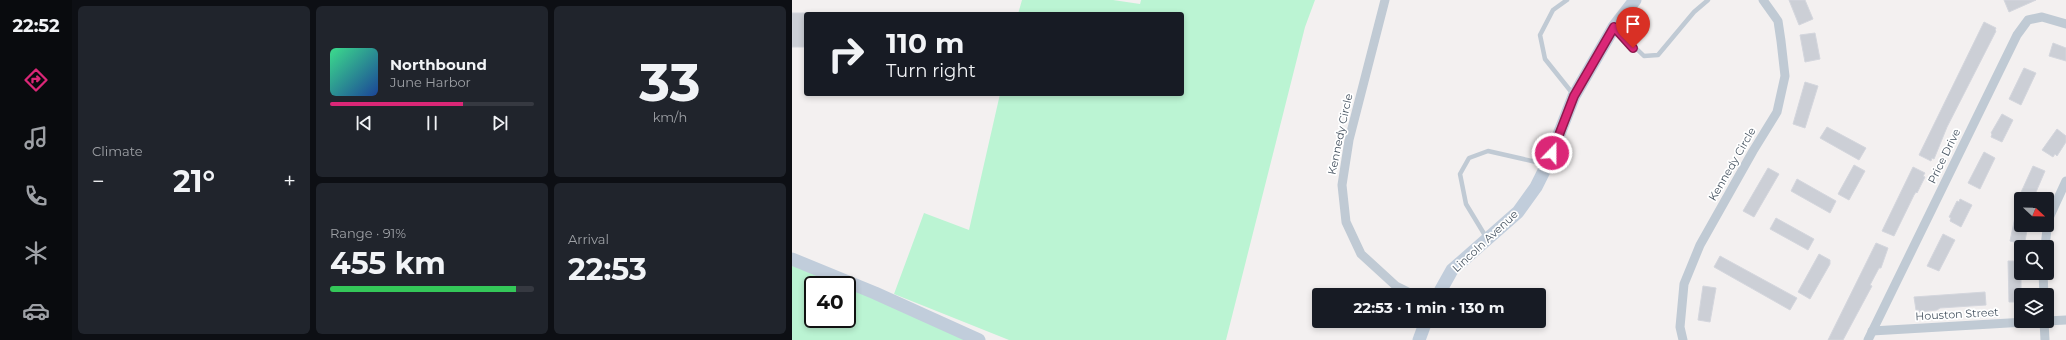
<!DOCTYPE html>
<meta charset="utf-8">
<style>
body{margin:0;font-family:Montserrat,sans-serif;background:#20242c;color:#f1f3f6;height:100vh;display:flex;flex-direction:column;font-size:15px;white-space:nowrap}
*{box-sizing:border-box;margin:0}
p{font-size:13px;color:#9ea1a6}
.icon{flex:none;width:22px;height:22px;fill:none;stroke:currentColor;stroke-width:2;stroke-linecap:round;stroke-linejoin:round}
.map{position:relative;flex:1;overflow:hidden}
.sheet{display:flex;flex-direction:column;gap:6px;padding:6px;background:#0d0f14;width:720px}
.sheet>*{flex:none}
.banner{position:absolute;left:12px;top:12px;width:380px;height:84px;border-radius:4px;box-shadow:0 2px 6px #0003;background:#171b24;color:#f1f3f6;overflow:hidden}
.needle{width:26px;rotate:112deg}
.controls{position:absolute;left:1222px;top:192px;display:grid;gap:8px}
.controls a{display:grid;place-items:center;width:40px;height:40px;border-radius:4px;background:#171b24;box-shadow:0 2px 6px #0003;font-size:20px}
.speed{position:absolute;left:12px;top:276px;display:flex;gap:8px;font-size:20px;font-weight:700;text-align:center}
.speed>*{display:grid;place-content:center;width:52px;height:52px;border-radius:50%;background:#171b24;box-shadow:0 2px 6px #0003;line-height:1}
.speed .limit{border:2px solid #111;border-radius:6px;background:#fff;color:#111}
.pin{position:absolute;display:grid;place-items:center;width:34px;height:34px;color:#fff;margin:-41px -17px;border-radius:50% 50% 50% 0;rotate:-45deg;box-shadow:0 0 4px #0007}
.pin .icon{rotate:45deg}
.me{position:absolute;width:44px;margin:-22px;rotate:22deg;stroke-linejoin:round;filter:drop-shadow(0 0 3px #0008)}
.turn{display:flex;align-items:center;gap:14px;height:84px;padding:0 16px;font-size:18px}
.turn .icon{width:52px;height:52px;stroke-width:2.5}
.turn b{display:block;font-size:28px;line-height:34px}
.big{font-size:30px;font-weight:700;line-height:1.1}
.sheet .card{flex:1;display:flex;flex-direction:column;justify-content:center;gap:6px;min-width:0;padding:0 14px;border-radius:6px;background:#20242c}
.sheet .dial{align-items:center;gap:0}
.dial b{font-size:52px;line-height:1}
.song{display:flex;align-items:center;gap:12px}
.cover{width:48px;height:48px;border-radius:6px;background:linear-gradient(135deg,hsl(150 70% 55%),hsl(220 70% 35%))}
.played{height:4px;border-radius:2px;background:linear-gradient(90deg,#db2777 65%,#363941 65%)}
.keys{display:flex;justify-content:space-around;direction:ltr}
.heat{display:flex;justify-content:space-between;align-items:center;font-size:22px;direction:ltr}
.charge{height:6px;border-radius:3px;background:linear-gradient(90deg,#34c759 91%,#363941 0)}
.sheet .tiles{flex:1;display:grid;gap:6px;grid-template-columns:repeat(3,1fr)}
.card:first-child{grid-row:span 2}
.trip{position:absolute;left:520px;top:288px;width:234px;height:40px;border-radius:4px;background:#171b24;box-shadow:0 2px 6px #0003;font-weight:700;line-height:40px;text-align:center}
main{display:flex;flex:1;min-height:0}
.tabs{display:flex;flex-direction:column;width:72px;justify-content:space-around;align-items:center;background:#090b0e;color:#9ea1a6}
.tabs .icon{width:28px;height:28px}
.tabs .selected{color:#db2777}
.tabs b{font-size:18px;color:#f1f3f6}
.map>svg:first-child{display:block}
.green{fill:#bbf4d3;fill-rule:evenodd}
.building{fill:#cccfd6;stroke:#d4d6dd}
.lines{fill:none;stroke-linecap:round;stroke-linejoin:round}
.lane{stroke:#c0cad4;stroke-width:4.5}
.street{stroke:#c0cad4;stroke-width:9}
.secondary{stroke:#c1cddb;stroke-width:13}
.route-casing{stroke:#8e194d;stroke-width:10}
.route{stroke:#db2777;stroke-width:7}
.labels{text-anchor:middle;stroke-width:3.5;stroke-linejoin:round;paint-order:stroke}
.street-label{font-size:11px;fill:#465360;stroke:#fff}
</style>
<main>
<nav class="tabs">
<b>22:52</b>
<svg class="icon selected" aria-label="directions" viewBox="0 0 24 24"><path d="M12 3l9 9-9 9-9-9zM9 14v-3h6M13 9l2 2-2 2"/></svg>
<svg class="icon" aria-label="music" viewBox="0 0 24 24"><path d="M9 18V5l10-2v13"/><circle cx="6" cy="18" r="3"/><circle cx="16" cy="16" r="3"/></svg>
<svg class="icon" aria-label="phone" viewBox="0 0 24 24"><path d="M5 4h4l2 5-3 2q2 4 5 5l2-3 5 2v4C11 20 4 13 5 4z"/></svg>
<svg class="icon" aria-label="climate" viewBox="0 0 24 24"><path d="M12 3v18M4 7l16 10M4 17L20 7"/></svg>
<svg class="icon" aria-label="car" viewBox="0 0 24 24"><path d="M5 17H2v-5l4-1 3-4h7l3 4 3 1v5h-3M9 17h6M6 11h13"/><circle cx="7" cy="17" r="2"/><circle cx="17" cy="17" r="2"/></svg>
</nav>
<section class="sheet">
<div class="tiles">
<div class="card"><p>Climate</p>
<div class="heat"><a>−</a><b class="big">21°</b><a>+</a></div>
</div>
<div class="card">
<div class="song"><i class="cover"></i><div><b>Northbound</b><p>June Harbor</p></div></div>
<div class="played"></div>
<div class="keys"><svg class="icon" aria-label="previous" viewBox="0 0 24 24"><path d="M18 5L8 12l10 7zM5 5v14"/></svg><svg class="icon" aria-label="pause" viewBox="0 0 24 24"><path d="M8 5v14M16 5v14"/></svg><svg class="icon" aria-label="next" viewBox="0 0 24 24"><path d="M6 5l10 7-10 7zM19 5v14"/></svg></div>
</div>
<div class="card dial"><b>33</b><p>km/h</p></div>
<div class="card"><p>Range · 91%</p><b class="big">455 km</b><div class="charge"></div></div>
<div class="card"><p>Arrival</p><b class="big">22:53</b></div>
</div>
</section>
<div class="map">
<svg width="1274" height="340" viewBox="0 0 1274 340">
<rect width="100%" height="100%" fill="#f3f0f0"/>
<g class="green">
<polygon points="230,0 321,0 348,4 349,0 523,0 513,27 434,340 217,340 102,294 132,213 177,230 208,94 390,94 390,14 226,14"/>
<path d="M0 259 187 340H0ZM21 285H55V319H21Z"/>
</g>
<g class="building">
<polygon points="997,0 1013,0 1021,19 1007,25"/>
<polygon points="1212,0 1244,0 1217,12"/>
<rect x="0" y="13" width="14" height="34"/>
<polygon points="1192,22 1204,28 1203,30 1204,31 1155,127 1142,159 1140,158 1139,161 1127,155"/>
<polygon points="1023,33 1028,59 1013,62 1008,35"/>
<polygon points="1261,43 1274,48 1274,61 1257,56"/>
<polygon points="1232,68 1244,73 1229,105 1217,99"/>
<polygon points="1013,82 1026,86 1013,128 1001,124"/>
<polygon points="1210,114 1221,120 1210,142 1199,137 1200,134 1199,133"/>
<polygon points="1035,127 1074,148 1067,160 1028,138"/>
<polygon points="1265,129 1274,136 1274,142 1265,156 1263,154 1261,157 1250,150"/>
<polygon points="1192,152 1203,158 1188,189 1176,183"/>
<polygon points="1062,165 1073,171 1057,200 1046,194"/>
<polygon points="1241,166 1253,171 1241,199 1226,199"/>
<polygon points="1121,167 1133,173 1131,176 1133,177 1125,193 1124,192 1122,195 1102,236 1090,231"/>
<polygon points="976,168 987,174 962,217 951,211"/>
<polygon points="1005,179 1044,201 1038,213 999,191"/>
<polygon points="1168,199 1180,205 1169,227 1158,221 1159,218 1157,217 1165,201 1167,202"/>
<polygon points="1223,217 1229,218 1229,225 1236,225 1233,241 1231,240 1230,244 1218,241"/>
<polygon points="984,218 1022,239 1016,250 978,229"/>
<polygon points="1151,234 1163,240 1147,271 1135,266"/>
<polygon points="1084,243 1096,248 1089,268 1087,268 1078,285 1080,286 1051,340 1036,340"/>
<polygon points="1027,254 1038,260 1038,264 1018,299 1006,292"/>
<polygon points="928,256 1005,298 998,310 922,267"/>
<polygon points="1216,261 1229,261 1229,302 1217,302"/>
<polygon points="911,286 924,288 918,322 906,320"/>
<polygon points="1193,292 1194,305 1148,308 1145,310 1127,312 1127,310 1124,310 1122,297"/>
</g>
<g class="lines">
<g class="lane">
<polyline points="775,0 761,10 748,35 753,59 781,94"/>
<polyline points="823,28 852,56 866,55 902,12 916,0"/>
<polyline points="694,237 674,204 668,174 677,158 696,151 753,164"/>
</g>
<g class="street">
<polyline points="593,0 557,140 550,185 554,222 569,254 604,286 622,295"/>
<polyline points="1253,247 1256,220 1274,181"/>
<polyline points="1251,273 1252,295"/>
<polyline points="1252,321 1253,340"/>
<polyline points="1255,321 1274,320"/>
<polyline points="1080,331 1252,321"/>
<polyline points="891,340 888,327 892,284 908,245 961,151 985,112 993,76 989,41 986,21 971,0"/>
<polyline points="1076,340 1225,35 1236,20 1250,17 1274,24"/>
</g>
<g class="secondary">
<polyline points="0,259 83,293 187,340"/>
<polyline points="646,295 660,270 726,212 744,187 755,165 782,96 822,27 843,0"/>
<polyline points="627,340 634,321"/>
</g>
</g>
<g class="lines">
<defs>
<polyline id="route" points="760,153 782,96 822,27 841,48"/>
</defs>
<use href="#route" class="route-casing"/>
<use href="#route" class="route"/>
</g>
<g class="labels">
<g class="street-label">
<text transform="translate(548 134) rotate(-78)" y="4">Kennedy Circle</text>
<text transform="translate(1152 156) rotate(-64)" y="4">Price Drive</text>
<text transform="translate(940 164) rotate(-60)" y="4">Kennedy Circle</text>
<text transform="translate(693 241) rotate(-43)" y="4">Lincoln Avenue</text>
<text transform="translate(1165 314) rotate(-3)" y="4">Houston Street</text>
</g>
</g>
</svg>
<div class="controls">
<a><svg class="needle" viewBox="-14 -14 28 28"><path d="M0-13l5 13h-10z" fill="#e53935"/><path d="M0 13l5-13h-10z" fill="#9ea1a6"/></svg></a>
<a><svg class="icon" aria-label="search" viewBox="0 0 24 24"><circle cx="10" cy="10" r="6"/><path d="M15 15l6 6"/></svg></a>
<a><svg class="icon" aria-label="layers" viewBox="0 0 24 24"><path d="M12 4l9 5-9 5-9-5zM3 14l9 5 9-5"/></svg></a>
</div>
<div class="speed"><div class="limit">40</div></div>
<div class="pin" style="left:841px;top:48px;background:#d93025"><svg class="icon" aria-label="arrive" viewBox="0 0 24 24"><path d="M6 21V4h12l-3 4 3 4H6"/></svg></div>
<svg class="me" style="left:760px;top:153px" viewBox="-20 -20 40 40"><circle r="17" fill="#db2777" stroke="#fff" stroke-width="3"/><path d="M0-11L8 9 0 5-8 9z" fill="#fff"/></svg>
<div class="trip">22:53 · 1 min · 130 m</div>
<div class="banner">
<div class="turn"><svg class="icon" aria-label="right" viewBox="0 0 24 24"><path d="M7 20v-9h11M14 6l5 5-5 5"/></svg><div><b>110 m</b>Turn right</div></div>
</div>
</div>
</main>
